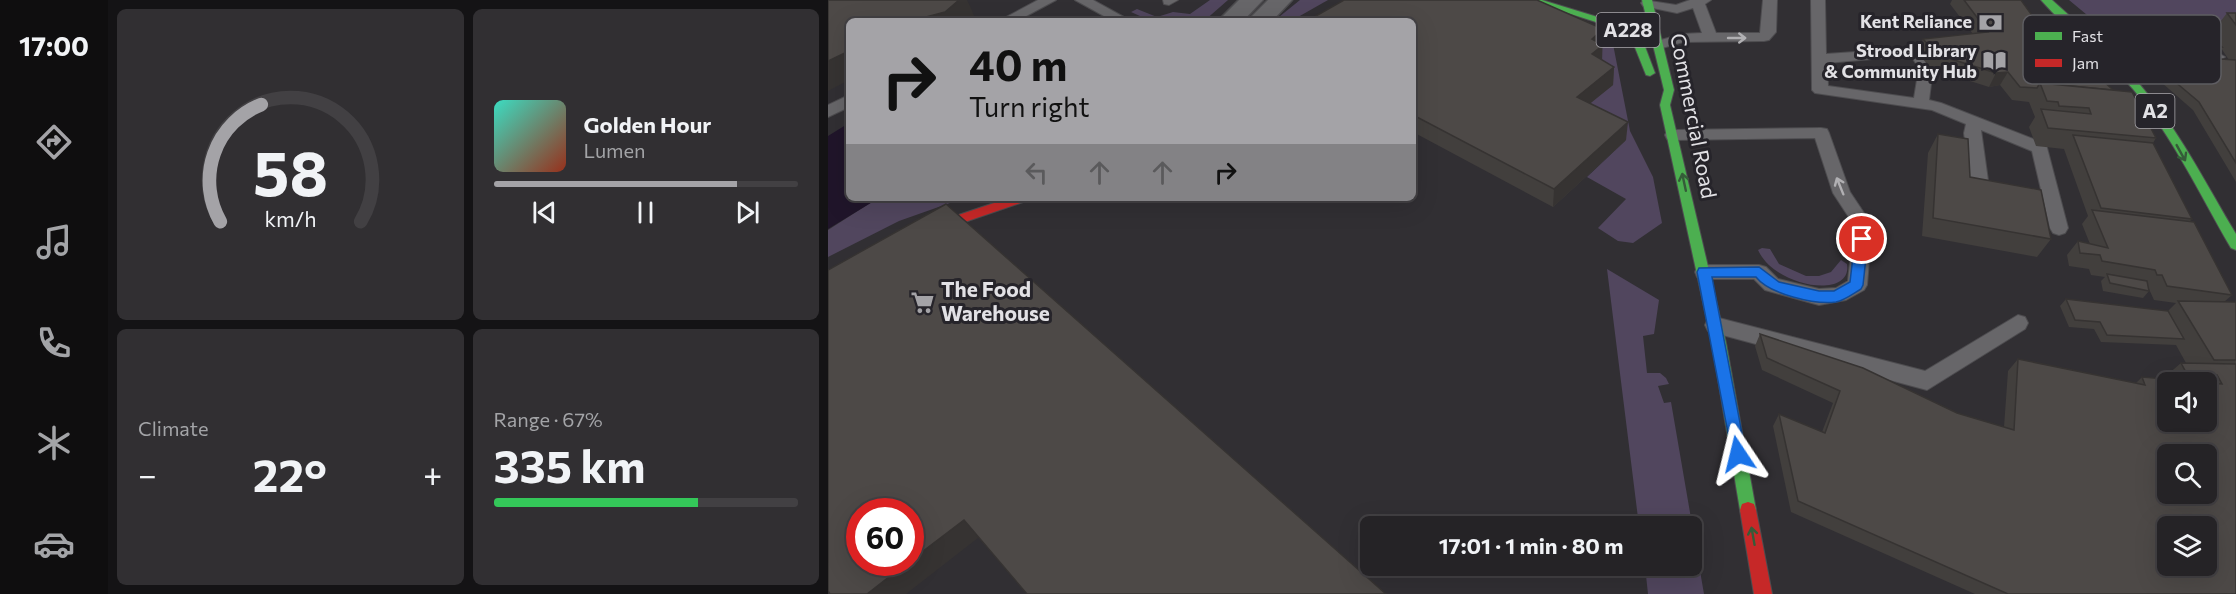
<!DOCTYPE html>
<meta charset="utf-8">
<style>
body{margin:0;font-family:Commissioner,sans-serif;background:#312f32;color:#f1f3f6;height:100vh;display:flex;flex-direction:column;font-size:22px;white-space:nowrap}
*{box-sizing:border-box;margin:0}
p{font-size:20px;color:#a3a4a7}
.icon{flex:none;width:33px;height:33px;fill:none;stroke:currentColor;stroke-width:2;stroke-linecap:round;stroke-linejoin:round}
.map{position:relative;flex:1;overflow:hidden}
.sheet{display:flex;flex-direction:column;gap:9px;padding:9px;background:#141315;width:720px}
.sheet>*{flex:none}
.guide{position:absolute;left:18px;top:18px;width:570px;height:183px;border-radius:9px;box-shadow:0 6px 24px #0002,0 0 0 2px #424043;background:#a4a3a7;color:#111;overflow:hidden}
.controls{position:absolute;left:1329px;top:372px;display:grid;gap:12px}
.controls a{display:grid;place-items:center;width:60px;height:60px;border-radius:9px;background:#252326;box-shadow:0 6px 24px #0002,0 0 0 2px #424043;font-size:30px}
.speed{position:absolute;left:18px;top:498px;display:flex;gap:12px;font-size:30px;font-weight:700;text-align:center}
.speed>*{display:grid;place-content:center;width:78px;height:78px;border-radius:50%;background:#252326;box-shadow:0 6px 24px #0002,0 0 0 2px #424043;line-height:1}
.speed .limit{border:9px solid #d22;background:#fff;color:#111}
.pin{position:absolute;display:grid;place-items:center;width:51px;height:51px;color:#fff;margin:-26px;border:3px solid #fff;border-radius:50%;box-shadow:0 2px 6px #0007}
.me{position:absolute;width:66px;margin:-33px;rotate:350deg;stroke-linejoin:round;filter:drop-shadow(0 0 4px #0008)}
.turn{display:flex;align-items:center;gap:21px;height:126px;padding:0 24px;font-size:27px}
.turn .icon{width:78px;height:78px;stroke-width:2.5}
.turn b{display:block;font-size:42px;line-height:51px}
.lanes{display:flex;align-items:center;height:57px;padding:0 24px;background:#0003;justify-content:center;gap:30px;direction:ltr}
.lanes .off{opacity:.35}
.big{font-size:45px;font-weight:700;line-height:1.1}
.sheet .widget{flex:1;display:flex;flex-direction:column;justify-content:center;gap:9px;min-width:0;padding:0 21px;border-radius:9px;background:#312f32}
.sheet .dial{align-items:center;gap:0}
.dial svg{height:156px;overflow:visible;fill:none;stroke:#424043;stroke-width:7;stroke-linecap:round;text-anchor:middle}
.dial text{fill:#f1f3f6;stroke:none}
.song{display:flex;align-items:center;gap:18px}
.cover{width:72px;height:72px;border-radius:9px;background:linear-gradient(135deg,hsl(170 70% 55%),hsl(10 70% 35%))}
.played{height:6px;border-radius:3px;background:linear-gradient(90deg,#a4a3a7 80%,#424043 80%)}
.keys{display:flex;justify-content:space-around;direction:ltr}
.heat{display:flex;justify-content:space-between;align-items:center;font-size:33px;direction:ltr}
.charge{height:9px;border-radius:4px;background:linear-gradient(90deg,#34c759 67%,#424043 0)}
.sheet .tiles{flex:1;display:grid;gap:9px;grid-template-columns:repeat(2,1fr)}
.trip{position:absolute;left:532px;top:516px;width:342px;height:60px;border-radius:9px;background:#252326;box-shadow:0 6px 24px #0002,0 0 0 2px #424043;font-weight:700;line-height:60px;text-align:center}
main{display:flex;flex:1;min-height:0}
.tabs{display:flex;flex-direction:column;width:108px;justify-content:space-around;align-items:center;background:#0f0e0f;color:#a3a4a7}
.tabs .icon{width:42px;height:42px}
.tabs .selected{color:#a4a3a7}
.tabs b{font-size:27px;color:#f1f3f6}
.map>svg:first-child{display:block}
.green{fill:#51465e}
.water{fill:#20152a}
.lines{fill:none;stroke-linecap:round;stroke-linejoin:round}
.lane-casing{stroke:#4d4c4f;stroke-width:2}
.street-casing{stroke:#4d4c4f;stroke-width:3}
.fast-casing{stroke:#4d4c4f;stroke-width:2}
.jam-casing{stroke:#4d4c4f;stroke-width:2}
.lane{fill:#676669;fill-rule:evenodd}
.street{fill:#676669;fill-rule:evenodd}
.fast{fill:#4caf50;fill-rule:evenodd}
.jam{fill:#c62828;fill-rule:evenodd}
.wall{fill:#423f3d}
.shaded-wall{fill:#363332}
.building{fill:#4d4947;stroke:#363332;stroke-width:1.5;fill-rule:evenodd}
.oneway{stroke:#b1b0b3}
.oneway2{stroke:#355c39}
.route{fill:#1a73e8;stroke:#114b97;stroke-width:1.5}
.labels{text-anchor:middle;stroke-width:6;stroke-linejoin:round;paint-order:stroke}
.far-poi-label{font-size:18px;font-weight:bold;fill:#e2e1e5;stroke:#26242a;text-anchor:end}
.shield{fill:#26242a;stroke:#aaa8ad;stroke-width:1.5}
.shield-label{font-size:20px;font-weight:bold;fill:#e2e1e5}
.street-label{font-size:21px;fill:#e2e1e5;stroke:#26242a}
.poi-label{font-size:21px;font-weight:bold;fill:#e2e1e5;stroke:#26242a;text-anchor:start}
.key{fill:#26242a;stroke:#5e5d62;stroke-width:1.5}
.key-label{font-size:16px;fill:#e2e1e5}
</style>
<main>
<nav class="tabs">
<b>17:00</b>
<svg class="icon selected" aria-label="directions" viewBox="0 0 24 24"><path d="M12 3l9 9-9 9-9-9zM9 14v-3h6M13 9l2 2-2 2"/></svg>
<svg class="icon" aria-label="music" viewBox="0 0 24 24"><path d="M9 18V5l10-2v13"/><circle cx="6" cy="18" r="3"/><circle cx="16" cy="16" r="3"/></svg>
<svg class="icon" aria-label="phone" viewBox="0 0 24 24"><path d="M5 4h4l2 5-3 2q2 4 5 5l2-3 5 2v4C11 20 4 13 5 4z"/></svg>
<svg class="icon" aria-label="climate" viewBox="0 0 24 24"><path d="M12 3v18M4 7l16 10M4 17L20 7"/></svg>
<svg class="icon" aria-label="car" viewBox="0 0 24 24"><path d="M5 17H2v-5l4-1 3-4h7l3 4 3 1v5h-3M9 17h6M6 11h13"/><circle cx="7" cy="17" r="2"/><circle cx="17" cy="17" r="2"/></svg>
</nav>
<section class="sheet">
<div class="tiles">
<div class="widget dial"><svg viewBox="0 0 100 80">
<path d="M14 69A42 42 0 1 1 86 69"/>
<path d="M14 69A42 42 0 0 1 35 9" stroke="#a4a3a7"/>
<text x="50" y="56" font-size="32" font-weight="700">58</text>
<text x="50" y="72" font-size="11">km/h</text>
</svg></div>
<div class="widget">
<div class="song"><i class="cover"></i><div><b>Golden Hour</b><p>Lumen</p></div></div>
<div class="played"></div>
<div class="keys"><svg class="icon" aria-label="previous" viewBox="0 0 24 24"><path d="M18 5L8 12l10 7zM5 5v14"/></svg><svg class="icon" aria-label="pause" viewBox="0 0 24 24"><path d="M8 5v14M16 5v14"/></svg><svg class="icon" aria-label="next" viewBox="0 0 24 24"><path d="M6 5l10 7-10 7zM19 5v14"/></svg></div>
</div>
<div class="widget"><p>Climate</p>
<div class="heat"><a>−</a><b class="big">22°</b><a>+</a></div>
</div>
<div class="widget"><p>Range · 67%</p><b class="big">335 km</b><div class="charge"></div></div>
</div>
</section>
<div class="map">
<svg width="1408" height="594" viewBox="0 0 1408 594">
<rect width="100%" height="100%" fill="#312f33"/>
<g class="green">
<polygon points="382,0 400,0 376,21 323,21 303,12 309,9 329,17 345,12 362,14"/>
<polygon points="472,0 500,0 463,21 446,21"/>
<polygon points="1241,0 1408,0 1408,35 1383,34 1375,40 1276,29"/>
<polygon points="775,31 784,39 802,131 825,177 834,223 805,243 790,241 770,228 798,199 759,177 797,141 748,115"/>
<polygon points="50,198 136,198 71,221 0,257 0,230"/>
<path d="M934 248 942 249 951 264 978 276H991L1003 272 1013 260 1019 264C1025 300 947 288 930 250Z"/>
<polygon points="779,269 831,300 826,334 815,336 819,373 832,373 838,378 841,384 830,386 836,403 843,402 876,594 820,594 817,566 864,566 864,526 811,526"/>
</g>
<polygon class="water" points="21,123 21,198 51,198 0,229 0,136"/>
<g class="lines">
<defs>
<g id="lane">
<polygon points="210,0 228,0 189,21 171,21"/>
<polygon points="247,0 265,0 303,21 285,21"/>
<polygon points="335,0 350,0 341,5 336,4"/>
<polygon points="816,0 848,5 862,0 883,0 877,4 888,33 932,33 935,0 949,0 948,32 941,40 936,41 855,42 831,49 824,45 826,42 854,34 874,33 865,8 849,13 815,6 813,3"/>
<path d="M983 0H997L998 54 1085 48 1095 53 1105 68 1101 100 1113 103 1218 144 1240 228 1237 233 1231 235 1225 233 1222 228 1204 151 1153 130 1162 195 1159 199H1147L1144 195 1136 133 1138 124 1104 110 987 93 984 90ZM1078 56 1085 59 1091 68 1086 98 1000 86 999 63Z"/>
<polygon points="1326,49 1390,53 1397,57 1390,61 1326,57 1279,62 1272,58 1279,54"/>
<polygon points="21,95 21,107 0,117 0,105"/>
<polygon points="993,128 999,129 1001,133 1022,192 1044,225 1039,285 1036,290 1018,300 991,305 937,290 926,279 876,279 869,277 867,272 869,267 876,265 931,265 938,267 950,279 991,289 1008,288 1020,281 1026,225 1005,193 987,138 845,140 839,139 837,135 839,131 845,130"/>
<polygon points="1190,315 1197,317 1200,323 1197,329 1099,390 887,333 880,331 877,325 880,319 887,317 1097,371"/>
</g>
<g id="street">
<polygon points="411,0 435,0 415,21 390,21"/>
<polygon points="440,0 464,0 444,21 419,21"/>
</g>
<g id="fast">
<polygon points="699,0 714,0 799,26 816,44 827,73 822,76 818,75 806,45 793,30"/>
<polygon points="814,0 824,0 846,90 842,105 898,343 928,510 926,516 920,518 914,516 912,510 884,343 832,105 836,90"/>
<path d="M1213 0H1224C1258 31 1294 61 1322 97 1356 139 1380 188 1408 234V250L1403 248C1372 195 1345 137 1305 89 1277 57 1241 32 1213 0Z"/>
</g>
<g id="jam">
<polygon points="181,198 200,198 198,201 93,237 87,232 89,229"/>
<polygon points="920,502 926,504 928,510 944,594 926,594 912,510 914,504"/>
</g>
</defs>
<use href="#lane" class="lane-casing"/>
<use href="#street" class="street-casing"/>
<use href="#fast" class="fast-casing"/>
<use href="#jam" class="jam-casing"/>
<use href="#lane" class="lane"/>
<use href="#street" class="street"/>
<use href="#fast" class="fast"/>
<use href="#jam" class="jam"/>
</g>
<g class="wall">
<polygon points="1124,0 1193,0 1203,14 1328,138 1325,143 1364,219 1361,222 1404,295 1396,302 1408,302 1408,594 1147,594 963,512 945,426 951,414 994,432 1005,403 934,370 927,346 932,334 1129,413 1176,427 1180,371 1190,359 1308,383 1314,377 1341,380 1339,375 1353,363 1358,363 1348,345 1273,342 1266,329 1241,327 1232,306 1238,299 1340,311 1348,303 1326,300 1321,289 1321,291 1315,298 1275,291 1273,281 1277,277 1263,275 1261,269 1241,266 1239,255 1250,241 1262,244 1254,224 1260,216 1236,149 1208,146 1201,127 1207,117 1201,102 1184,100 1172,85 1161,87 1104,69 1089,53 1095,39 1145,34 1122,4"/>
<polygon points="1399,13 1408,13 1408,182 1365,110 1309,61 1314,54 1401,60 1393,48 1388,54 1365,55 1353,43 1349,48 1299,49 1276,29 1281,22 1340,27 1344,22 1383,37 1390,44 1383,34"/>
<polygon points="585,21 774,44 774,60 786,67 785,85 762,103 798,140 725,207 585,132"/>
<polygon points="1110,134 1142,177 1223,239 1209,257 1094,236 1100,153"/>
</g>
<g class="shaded-wall">
<polygon points="131,0 139,0 142,6 147,18 144,21 83,21"/>
<polygon points="775,29 774,63 763,72 764,39"/>
<polygon points="21,51 21,80 0,91 0,61"/>
<polygon points="786,67 785,85 748,115 749,97"/>
<polygon points="1180,72 1172,85 1161,87 1168,73"/>
<polygon points="800,122 798,140 725,207 726,189"/>
<polygon points="136,520 155,534 78,594 39,594 80,562 82,562 82,561"/>
</g>
<g class="building">
<polygon points="0,0 131,0 117,12 83,21 21,21 21,51 0,61"/>
<polygon points="516,0 709,0 775,29 764,39 775,45 764,54 786,67 749,97 800,122 726,189 585,115 585,21 479,21"/>
<polygon points="1136,0 1193,0 1203,14 1285,90 1212,83 1209,88 1192,87 1180,72 1168,73 1110,55 1095,39 1160,32"/>
<polygon points="1399,13 1408,13 1408,25"/>
<polygon points="1344,22 1374,23 1383,37 1394,47 1370,47"/>
<polygon points="1314,54 1408,60 1408,163 1371,102"/>
<polygon points="1212,83 1304,92 1328,138 1220,128 1213,109 1263,114 1261,108 1231,106 1230,102 1219,101"/>
<polygon points="1110,134 1140,139 1142,177 1213,190 1223,239 1105,218"/>
<polygon points="1245,135 1325,143 1364,219 1273,208"/>
<polygon points="118,204 558,594 199,594 136,520 82,561 82,512 32,512 32,562 80,562 39,594 2,594 0,591 0,270"/>
<polygon points="1264,210 1366,222 1404,295 1339,286 1334,275 1329,275 1327,270 1274,261 1272,255 1252,253 1250,241 1280,248"/>
<polygon points="1279,274 1319,281 1321,291 1282,283"/>
<polygon points="1238,299 1340,311 1356,339 1279,335 1272,322 1247,320"/>
<polygon points="1350,301 1408,302 1408,360 1386,360"/>
<path d="M932 334 1035 368 1129 413 1186 430 1190 359 1317 385 1314 377 1374 382H1340V422H1378V383L1394 384 1389 375 1359 374 1353 363 1408 364V594H1180L970 501 951 414 997 433 1012 391 939 358ZM1340 454H1378V494H1340ZM1340 526H1378V566H1340Z"/>
</g>
<defs><path id="oneway-shaft" d="M-6 0H5M1.5-3L5.5 0L1.5 3" fill="none" stroke-width="1.6" stroke-linecap="round" stroke-linejoin="round" transform="scale(1.5)"/></defs>
<g class="oneway">
<use href="#oneway-shaft" transform="translate(909 38)"/>
<use href="#oneway-shaft" transform="translate(1012 186) rotate(-112)"/>
</g>
<g class="oneway2">
<use href="#oneway-shaft" transform="translate(1353 153) rotate(61)"/>
<use href="#oneway-shaft" transform="translate(856 182) rotate(-102)"/>
<use href="#oneway-shaft" transform="translate(925 536) rotate(-100)"/>
</g>
<path class="route" d="M1034 234 1040 239 1035 285 1033 289C1026 293 1017 300 1008 302 987 305 941 294 928 277H884L918 454 916 459 910 461 905 459 869 272 871 268 931 267 951 282 991 291H1006L1022 282 1027 239Z"/>
<defs>
<symbol id="bank-bare" viewBox="-9 -9 18 18"><path d="M-6-4H6V4H-6ZM0-2.3a2.3 2.3 0 1 0 0 4.6a2.3 2.3 0 1 0 0-4.6Z" fill="#a4a3a7" stroke="#26242a" stroke-width="2.5" paint-order="stroke"/></symbol>
<symbol id="library-bare" viewBox="-9 -9 18 18"><path d="M-6-4Q-3-5.5-.7-3.5V5Q-3 3-6 4ZM6-4Q3-5.5 .7-3.5V5Q3 3 6 4Z" fill="#a4a3a7" stroke="#26242a" stroke-width="2.5" paint-order="stroke"/></symbol>
<symbol id="supermarket-bare" viewBox="-9 -9 18 18"><path d="M-6-5.5h2.5l.6 2H6L4.5 2H-2.5L-4.4-4H-6ZM-1.5 3.2a1.3 1.3 0 1 0 .1 0ZM3 3.2a1.3 1.3 0 1 0 .1 0Z" fill="#a4a3a7" stroke="#26242a" stroke-width="2.5" paint-order="stroke"/></symbol>
</defs>
<g fill-rule="evenodd">
<use href="#bank-bare" x="1146" y="6" width="33" height="33"/>
<use href="#library-bare" x="1150" y="44" width="33" height="33"/>
<use href="#supermarket-bare" x="78" y="286" width="33" height="33"/>
</g>
<g class="labels">
<g class="far-poi-label">
<text x="1144" y="28">Kent Reliance</text>
<text x="1149" y="57">Strood Library<tspan x="1149" dy="21">&amp; Community Hub</tspan></text>
</g>
<g class="shield">
<rect x="768.5" y="13" width="63" height="34" rx="4.5"/>
<rect x="1307.5" y="94" width="39" height="34" rx="4.5"/>
</g>
<g class="shield-label">
<text x="800" y="37">A228</text>
<text x="1327" y="118">A2</text>
</g>
<g class="street-label">
<text transform="translate(865 116) rotate(79)" y="7">Commercial Road</text>
</g>
<g class="poi-label">
<text x="113" y="297">The Food<tspan x="113" dy="24">Warehouse</tspan></text>
</g>
</g>
<rect x="1195" y="15" width="198" height="69" rx="9" class="key"/>
<rect x="1207" y="32" width="27" height="8" fill="#4caf50"/>
<rect x="1207" y="59" width="27" height="8" fill="#c62828"/>
<g class="key-label">
<text x="1244" y="42">Fast</text>
<text x="1244" y="69">Jam</text>
</g>
</svg>
<div class="controls">
<a><svg class="icon" aria-label="sound" viewBox="0 0 24 24"><path d="M4 9h4l5-4v14l-5-4H4zM17 9q2 3 0 6"/></svg></a>
<a><svg class="icon" aria-label="search" viewBox="0 0 24 24"><circle cx="10" cy="10" r="6"/><path d="M15 15l6 6"/></svg></a>
<a><svg class="icon" aria-label="layers" viewBox="0 0 24 24"><path d="M12 4l9 5-9 5-9-5zM3 14l9 5 9-5"/></svg></a>
</div>
<div class="speed"><div class="limit">60</div></div>
<div class="pin" style="left:1034px;top:239px;background:#d93025"><svg class="icon" aria-label="arrive" viewBox="0 0 24 24"><path d="M6 21V4h12l-3 4 3 4H6"/></svg></div>
<svg class="me" style="left:910px;top:454px" viewBox="-20 -20 40 40"><path d="M0-17L14 15 0 8-14 15z" fill="#1a73e8" stroke="#fff" stroke-width="4"/></svg>
<div class="trip">17:01 · 1 min · 80 m</div>
<div class="guide">
<div class="turn"><svg class="icon" aria-label="right" viewBox="0 0 24 24"><path d="M7 20v-9h11M14 6l5 5-5 5"/></svg><div><b>40 m</b>Turn right</div></div>
<div class="lanes"><svg class="icon off" aria-label="left" viewBox="0 0 24 24"><path d="M17 20v-9H6M10 6l-5 5 5 5"/></svg><svg class="icon off" aria-label="ahead" viewBox="0 0 24 24"><path d="M12 20V5M6 11l6-6 6 6"/></svg><svg class="icon off" aria-label="ahead" viewBox="0 0 24 24"><path d="M12 20V5M6 11l6-6 6 6"/></svg><svg class="icon" aria-label="right" viewBox="0 0 24 24"><path d="M7 20v-9h11M14 6l5 5-5 5"/></svg></div>
</div>
</div>
</main>
